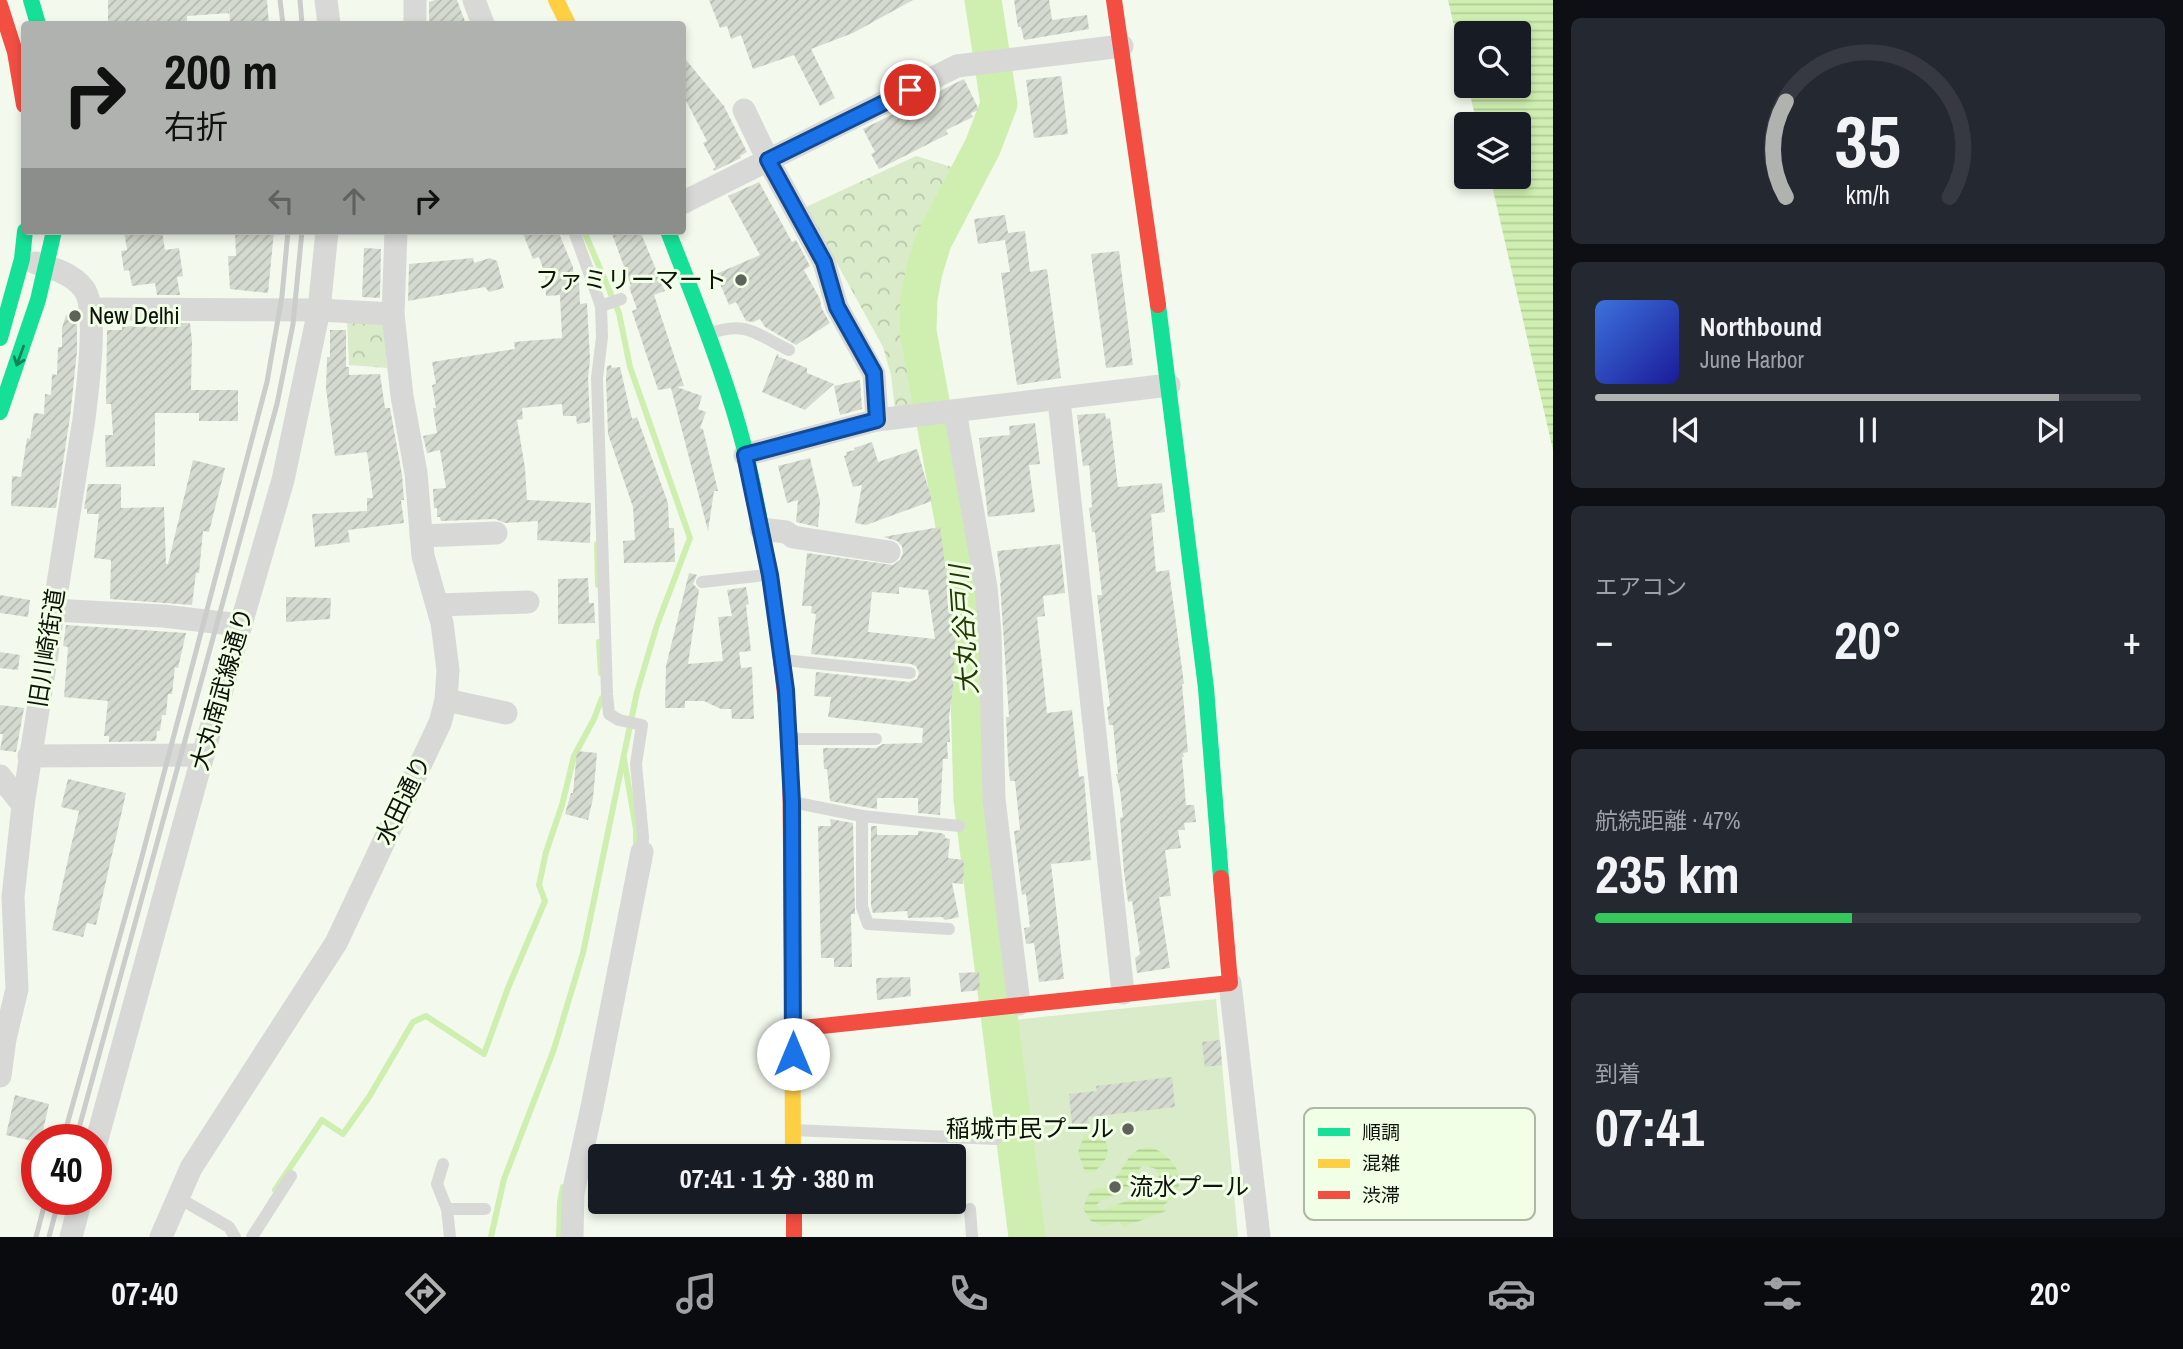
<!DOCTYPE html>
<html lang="ja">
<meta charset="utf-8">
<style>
body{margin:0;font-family:"Archivo Narrow","Noto Sans JP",sans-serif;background:#242831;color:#f1f3f6;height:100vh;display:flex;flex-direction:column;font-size:26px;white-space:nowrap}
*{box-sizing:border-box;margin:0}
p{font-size:23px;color:#9ea1a6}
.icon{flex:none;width:38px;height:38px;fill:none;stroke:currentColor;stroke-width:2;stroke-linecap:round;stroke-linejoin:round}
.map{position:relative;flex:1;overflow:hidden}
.sheet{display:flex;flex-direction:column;gap:18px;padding:18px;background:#0d0f14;width:630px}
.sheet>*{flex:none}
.top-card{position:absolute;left:21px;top:21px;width:665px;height:214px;border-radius:7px;box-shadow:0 4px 10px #0003;background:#afb2af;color:#111;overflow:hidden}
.tools{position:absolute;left:1454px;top:21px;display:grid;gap:14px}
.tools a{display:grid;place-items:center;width:77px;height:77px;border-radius:7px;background:#171b24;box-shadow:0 4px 10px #0003;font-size:35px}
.speed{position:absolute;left:21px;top:1124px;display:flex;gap:14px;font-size:35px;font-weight:700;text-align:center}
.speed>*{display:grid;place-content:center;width:91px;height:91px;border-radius:50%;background:#171b24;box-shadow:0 4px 10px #0003;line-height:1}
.speed .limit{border:10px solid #d22;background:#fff;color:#111}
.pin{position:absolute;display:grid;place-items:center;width:60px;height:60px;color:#fff;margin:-30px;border:4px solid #fff;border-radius:50%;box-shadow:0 2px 7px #0007}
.me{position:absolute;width:77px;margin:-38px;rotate:0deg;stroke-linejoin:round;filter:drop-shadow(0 0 5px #0008)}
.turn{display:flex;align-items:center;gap:24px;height:147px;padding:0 28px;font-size:32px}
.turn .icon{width:91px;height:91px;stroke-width:2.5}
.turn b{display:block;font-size:49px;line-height:60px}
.lanes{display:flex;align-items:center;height:66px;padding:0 28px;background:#0003;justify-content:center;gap:35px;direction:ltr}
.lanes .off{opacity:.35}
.big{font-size:52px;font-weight:700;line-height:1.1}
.sheet .widget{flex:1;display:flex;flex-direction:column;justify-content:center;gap:10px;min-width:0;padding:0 24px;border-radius:10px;background:#242831}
.sheet .dial{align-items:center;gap:0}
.dial svg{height:182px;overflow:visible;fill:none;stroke:#363941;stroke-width:7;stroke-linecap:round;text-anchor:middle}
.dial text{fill:#f1f3f6;stroke:none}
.song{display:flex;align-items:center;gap:21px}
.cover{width:84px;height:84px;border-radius:10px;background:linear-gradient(135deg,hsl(220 70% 55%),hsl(240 70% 35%))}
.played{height:7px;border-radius:4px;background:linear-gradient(90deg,#afb2af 85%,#363941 85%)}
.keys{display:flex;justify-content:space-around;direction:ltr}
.heat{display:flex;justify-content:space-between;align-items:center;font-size:38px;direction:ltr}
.charge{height:10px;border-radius:5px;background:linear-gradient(90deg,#34c759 47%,#363941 0)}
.trip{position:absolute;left:588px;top:1144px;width:378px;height:70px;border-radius:7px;background:#171b24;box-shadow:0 4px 10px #0003;font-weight:700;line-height:70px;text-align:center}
.tabs{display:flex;height:112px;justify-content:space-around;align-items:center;background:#090b0e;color:#9ea1a6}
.tabs .icon{width:49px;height:49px}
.tabs .current{color:#afb2af}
.tabs b{font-size:32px;color:#f1f3f6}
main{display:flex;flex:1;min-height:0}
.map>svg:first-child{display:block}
.park{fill:url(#park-crowns)}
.pitch{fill:#d9ebc9}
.water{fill:url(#water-rules);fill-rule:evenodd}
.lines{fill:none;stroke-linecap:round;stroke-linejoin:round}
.stream{stroke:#cfefb0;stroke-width:6}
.river{stroke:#cfefb0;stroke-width:37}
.building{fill:url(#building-hatch);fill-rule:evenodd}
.lane{stroke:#d8d9d7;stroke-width:12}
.street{stroke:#d8d9d7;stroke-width:23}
.fast{stroke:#16e098;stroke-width:16}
.slow{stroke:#ffcf43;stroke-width:16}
.jam{stroke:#f24e42;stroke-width:16}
.rail{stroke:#cbcdca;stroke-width:5}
.oneway{stroke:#128358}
.route-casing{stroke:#114b97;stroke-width:18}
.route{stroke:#1a73e8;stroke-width:12}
.poi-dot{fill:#5e6359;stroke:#f2ffe7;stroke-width:2.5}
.labels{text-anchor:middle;stroke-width:6;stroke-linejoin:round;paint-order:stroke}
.poi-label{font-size:24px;fill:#0d120a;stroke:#f2ffe7;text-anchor:end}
.street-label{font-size:24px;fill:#0d120a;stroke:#f2ffe7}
.water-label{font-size:26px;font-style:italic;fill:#223b00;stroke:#f2ffe7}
.key{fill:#f2ffe7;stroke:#adb8a5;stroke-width:2}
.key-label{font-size:19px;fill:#0d120a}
</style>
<main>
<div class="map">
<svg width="1553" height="1237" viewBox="0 0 1553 1237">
<defs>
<pattern id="park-crowns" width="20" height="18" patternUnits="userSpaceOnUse" patternTransform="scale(1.75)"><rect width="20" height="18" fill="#d9ebc9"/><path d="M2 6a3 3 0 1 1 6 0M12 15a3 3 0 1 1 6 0" fill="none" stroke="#b9c8ab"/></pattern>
<pattern id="water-rules" width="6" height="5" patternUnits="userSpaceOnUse" patternTransform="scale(1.75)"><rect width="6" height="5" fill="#cfefb0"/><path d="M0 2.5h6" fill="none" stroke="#b1cc96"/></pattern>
<pattern id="building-hatch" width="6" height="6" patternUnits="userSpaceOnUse" patternTransform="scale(1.75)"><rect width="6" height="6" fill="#d4dacf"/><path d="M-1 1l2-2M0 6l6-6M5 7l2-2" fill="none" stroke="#b5bab0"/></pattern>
</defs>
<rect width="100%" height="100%" fill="#f3f9ed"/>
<g class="park">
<path d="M916 156 961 170C910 256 905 306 924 403L895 409 891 375 883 347 806 207Z"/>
<polygon points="347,320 384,325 387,368 349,365"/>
</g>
<polygon class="pitch" points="1216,999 1238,1237 1041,1237 1013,1020"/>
<g class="water">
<polygon points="1448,0 1553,0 1553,450 1490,177 1519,177 1519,124 1477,124 1468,86 1519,86 1519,33 1466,33 1466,79"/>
<path d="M1095 1134 1104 1137C1112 1153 1106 1161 1094 1172H1085L1078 1152 1084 1136Z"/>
<path d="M1151 1147C1168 1154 1187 1172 1176 1193 1174 1198 1167 1202 1163 1206L1166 1211 1123 1227 1120 1222 1103 1226 1091 1221 1083 1209 1087 1197 1093 1189 1106 1187 1117 1176 1130 1156 1139 1149ZM1143 1165 1156 1169 1159 1177V1186L1153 1191 1102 1210 1096 1205C1103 1198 1114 1198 1122 1192 1126 1190 1133 1184 1135 1180 1139 1174 1136 1171 1143 1165Z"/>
</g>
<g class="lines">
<g class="stream">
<polyline points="597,544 598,585"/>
<polyline points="599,642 601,673"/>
<polyline points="624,759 636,829 636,848"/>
<polyline points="275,1190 322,1120 343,1134 369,1097 413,1022 426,1016 484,1054 508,988 545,901 539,885 546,852 562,805 574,756 594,719 602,698"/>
<polyline points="491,1237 504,1179 554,1049 583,953 637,692 657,625 690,538 630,367 619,313 584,231"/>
<polyline points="559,1237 560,1202 563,1187"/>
</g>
<polyline class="river" points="983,0 999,104 983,146 933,242 924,272 919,298 918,331 966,590 972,800 1027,1237"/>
</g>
<g class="building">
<polygon points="108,0 267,0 269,24 230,24 229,4 230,13 187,16 187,24 108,24"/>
<polygon points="435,0 457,0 466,24 429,24 429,2"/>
<polygon points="709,0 913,0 853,33 811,49 835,98 820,106 794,55 753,69 741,35 731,39 727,26 720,28"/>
<polygon points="1014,0 1049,0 1052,20 1087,15 1089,29 1024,40 1021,27 1018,27"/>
<polygon points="682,55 724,106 747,152 740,156 741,158 714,171 713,169 716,167 703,143 707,141 682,93"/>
<polygon points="1061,76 1068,134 1034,138 1026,80"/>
<polygon points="964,79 979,110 971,113 973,117 946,130 948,134 879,169 871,154 875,152 863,129"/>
<polygon points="759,182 792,242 796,240 810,266 804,270 820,299 821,307 830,323 796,345 765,327 760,319 753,322 746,321 736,302 729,305 716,274 760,255 728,196"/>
<polygon points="1005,215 1008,233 1025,231 1030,272 1047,269 1061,378 1017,385 1001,273 1010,272 1005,240 978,244 974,219"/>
<polygon points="124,231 162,231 165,250 179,248 183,276 177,277 180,295 157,295 155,283 132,286 129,270 124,271 121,251 127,250"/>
<polygon points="235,231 274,231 268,293 230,289 228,256 236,256"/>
<polygon points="522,231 558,231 573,267 574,283 579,282 580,304 587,303 590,360 588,378 590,422 577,424 576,416 563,416 562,404 522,408 523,419 517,420 525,468 527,500 591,503 590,543 537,540 538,521 505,523 495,519 441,521 440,517 437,517 437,508 434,508 433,489 446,488 440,450 427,453 423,436 437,433 433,408 436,408 432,385 436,384 432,362 515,349 514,342 562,338 560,295 546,296 545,274 539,257 533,259"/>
<polygon points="611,231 640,231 665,291 654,295 684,386 677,387 702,396 698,409 706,412 700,428 703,429 718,491 714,491 708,531 671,388 658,390 632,311 637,309 629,287 631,286"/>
<polygon points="364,248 381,249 380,298 362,297"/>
<polygon points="1119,251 1133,365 1106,368 1091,254"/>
<polygon points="473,258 474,263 490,258 497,261 504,288 489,292 485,287 408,301 409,264"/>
<polygon points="66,315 77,315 77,351 70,417 56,508 11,506 12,476 21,477 27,438 30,439 34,413 44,414 45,394 51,395 52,374 57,375 58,347 62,347 62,328"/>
<polygon points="161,323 190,323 192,341 191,390 238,390 238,421 199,421 199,413 155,413 155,466 106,467 105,435 113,435 111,404 106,404 107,330 122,330 122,326 162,327"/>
<polygon points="330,330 346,330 346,367 349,367 349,375 380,374 385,408 390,408 402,475 404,500 401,500 404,523 348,530 350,542 315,547 312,514 367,511 367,498 373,498 367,452 335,456 326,389 327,357 330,357"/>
<polygon points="777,354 779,355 777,356 807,368 807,373 834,384 805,410 762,392"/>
<polygon points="611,365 612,368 620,367 632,419 637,417 668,503 669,528 674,528 675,562 624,563 623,541 635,540 633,507 608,434 606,378 607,366"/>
<polygon points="860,380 862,409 840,415 834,386"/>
<polygon points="1105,413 1106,419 1110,418 1118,487 1162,483 1165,512 1151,514 1156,572 1169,570 1184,684 1182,684 1188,752 1183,753 1184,757 1182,757 1186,805 1194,805 1196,822 1184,823 1185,830 1178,830 1181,848 1165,850 1171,896 1159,897 1170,968 1137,973 1135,958 1140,954 1132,901 1128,902 1124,872 1120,818 1123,817 1120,790 1116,774 1118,774 1113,725 1109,725 1107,707 1110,706 1097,595 1102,595 1095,532 1092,532 1089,508 1092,507 1090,474 1089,465 1083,466 1077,415"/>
<polygon points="1035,423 1040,464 1029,465 1035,512 988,517 979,438 1010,435 1009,426"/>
<polygon points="872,442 878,462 917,449 932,501 866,525 855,523 862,485 853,487 844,456 847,455 846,452 855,450 854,448"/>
<polygon points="810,458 820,501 818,527 796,522 798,500 787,503 778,466"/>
<polygon points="193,460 225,468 209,532 203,531 199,573 196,573 192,605 110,599 111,560 94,558 99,514 87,514 87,509 84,509 88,484 121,484 121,508 164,507 166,564 168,564"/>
<path d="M940 527 955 641 953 688 949 717 950 742H947L948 759H943L940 815 918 813V798H877V809L830 801 827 769H824L823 748H876L883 744 922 743 923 728 828 717 831 697 814 696 816 672 909 682 917 679 919 673 916 666 911 664 811 654 816 614 811 613 812 606H802L807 553 893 565 900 560 903 553 902 546 897 541 883 537ZM899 587 928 590 935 639 868 632 872 592 899 594Z"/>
<polygon points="1060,544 1065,593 1043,596 1045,616 1037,617 1047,713 1072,710 1079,777 1084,776 1091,860 1051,864 1064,979 1039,982 1034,943 1026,944 1024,928 1030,927 1026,894 1022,895 1014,831 1020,830 1015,781 1010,781 1008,761 1006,717 1009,717 1000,583 1001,583 997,551"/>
<polygon points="689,573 697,575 693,584 699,590 688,664 723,661 718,617 732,616 727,590 746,587 749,604 746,605 751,651 739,652 741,668 752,667 754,719 732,719 731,709 721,709 704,701 685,701 685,708 665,708 666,666"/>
<polygon points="588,578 589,603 594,603 595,623 558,624 558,579"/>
<polygon points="0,595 30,600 28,617 0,613"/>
<polygon points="286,597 331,598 330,619 286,622"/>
<polygon points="66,625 186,633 178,668 175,667 172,694 168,694 166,715 162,715 160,731 157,731 156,741 109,742 109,736 104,736 108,701 64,697 68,647 63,646"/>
<polygon points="0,652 20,655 18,670 0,668"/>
<polygon points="0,705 24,708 16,752 0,750 3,734 0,734"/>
<polygon points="577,751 597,753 593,798 588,820 565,814 571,793 573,793"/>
<polygon points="68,779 126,793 96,925 87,923 83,937 52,930 79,811 61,807"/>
<polygon points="830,819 853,823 855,914 851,914 852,967 834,967 834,958 821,958 818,826 831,826"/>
<polygon points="871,826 877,826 877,835 918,835 918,831 941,833 945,835 945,838 950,839 948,858 963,860 964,866 963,884 952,883 959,917 945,920 942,917 908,918 907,911 873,913 871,906"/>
<polygon points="979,972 980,990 961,992 959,973"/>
<polygon points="910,977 911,996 877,1000 876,978"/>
<polygon points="1220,1040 1222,1065 1205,1067 1202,1042"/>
<polygon points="1172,1077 1175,1107 1088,1117 1089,1124 1072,1126 1069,1094 1097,1091 1096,1086"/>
<polygon points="15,1095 49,1104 41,1139 37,1139 37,1142 6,1135"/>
</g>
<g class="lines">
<g class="lane">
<polyline points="574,231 601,306 602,337 597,378 607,694 609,714 619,720 642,725 636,764 643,837 642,852"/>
<polyline points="601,306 621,299"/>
<path d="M709 334C746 320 756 334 789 350"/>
<polyline points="702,582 767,575"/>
<polyline points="783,660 910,673"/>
<polyline points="791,739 876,739"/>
<polyline points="792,802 862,816 959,826"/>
<polyline points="862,816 862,907 868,924 949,929"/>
<polyline points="793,1130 996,1139"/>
<polyline points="443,1164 437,1184 447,1209 450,1237"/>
<polyline points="177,1197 229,1227 235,1237"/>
<polyline points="447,1209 485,1209"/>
<polyline points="970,1209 972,1237"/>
<polyline points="252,1237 291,1176"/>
</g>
<g class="street">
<polyline points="326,0 329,24"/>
<polyline points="415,0 415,24"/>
<polyline points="474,0 483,24"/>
<polyline points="744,110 768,160 824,262 837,307 874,374 877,420"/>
<polyline points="682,203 957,66 1122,46"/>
<polyline points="90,309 319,310 393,314"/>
<polyline points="1059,400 1123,993"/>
<polyline points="955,411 986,587 990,633 994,799 1019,1004"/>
<polyline points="745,455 877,420 1169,385"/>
<polyline points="761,529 786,532 793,537 889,552"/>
<polyline points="421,536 496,533"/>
<polyline points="438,605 528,602"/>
<polyline points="53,610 163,616 240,625"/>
<polyline points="446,700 506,713"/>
<polyline points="29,756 203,755"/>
<polyline points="0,776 23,805"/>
<polyline points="1230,983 1259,1237"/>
<path d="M0 1076 5 1039 17 989 13 897 23 805 84 419C87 392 99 310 84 289 73 274 53 268 36 263"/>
<polyline points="96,1143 203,755 283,480 319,310 327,231"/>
<polyline points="71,1237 81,1199"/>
<polyline points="161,1237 191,1168 336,943 440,723 446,700 448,670 442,623 423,556 416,473 402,396 393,314 396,231"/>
<polyline points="572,1237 573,1193 592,1107 642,852"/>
</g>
<g class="fast">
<polyline points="31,0 38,24"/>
<path d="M668 231C693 296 720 361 739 428 757 492 766 558 777 623"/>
<polyline points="1158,305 1206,688 1221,878"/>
<polyline points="0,338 22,259 25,231"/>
<polyline points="0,412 38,300 54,231"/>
</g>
<g class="slow">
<polyline points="556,0 568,24"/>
<polyline points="792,957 793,1157"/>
</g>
<g class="jam">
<polyline points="1114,0 1158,305"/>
<polyline points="0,5 15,52 24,105"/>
<polyline points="777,623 790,739 792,957"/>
<polyline points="793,1029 1230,983 1221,878"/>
<polyline points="794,1202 794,1237"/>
</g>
<g class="rail">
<polyline points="280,0 283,24"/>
<polyline points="300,0 302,24"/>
<polyline points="63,1139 140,864 267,382 282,296 288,231"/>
<polyline points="76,1139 277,404 293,324 302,231"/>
<polyline points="36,1237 46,1199"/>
<polyline points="49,1237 59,1199"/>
</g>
</g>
<defs><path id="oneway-shaft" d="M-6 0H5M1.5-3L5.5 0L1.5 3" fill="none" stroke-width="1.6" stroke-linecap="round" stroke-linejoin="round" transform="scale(1.75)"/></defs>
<use class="oneway" href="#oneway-shaft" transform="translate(20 356) rotate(110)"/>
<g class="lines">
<defs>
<polyline id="route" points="793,1054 792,802 786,690 770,575 745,455 877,420 874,373 837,307 824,262 768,160 910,90"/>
</defs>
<use href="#route" class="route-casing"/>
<use href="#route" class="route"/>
</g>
<g class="poi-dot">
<circle cx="741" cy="280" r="7"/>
<circle cx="75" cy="316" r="7"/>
<circle cx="1128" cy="1129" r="7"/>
<circle cx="1115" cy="1187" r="7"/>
</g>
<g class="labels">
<g class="poi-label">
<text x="727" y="288">ファミリーマート</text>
<text x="89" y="324" text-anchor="start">New Delhi</text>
<text x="1114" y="1137">稲城市民プール</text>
<text x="1129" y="1195" text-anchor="start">流水プール</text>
</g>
<g class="street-label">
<text transform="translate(47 648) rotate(-81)" y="8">旧川崎街道</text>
<text transform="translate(222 689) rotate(-74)" y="8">大丸南武線通り</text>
<text transform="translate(403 800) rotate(-64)" y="8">水田通り</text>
</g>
<g class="water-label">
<text transform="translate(964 630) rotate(-94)" y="9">大丸谷戸川</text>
</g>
</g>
<rect x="1304" y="1108" width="231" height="112" rx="10" class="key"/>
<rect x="1318" y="1128" width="32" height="8" fill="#16e098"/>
<rect x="1318" y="1159" width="32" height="9" fill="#ffcf43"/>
<rect x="1318" y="1191" width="32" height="8" fill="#f24e42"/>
<g class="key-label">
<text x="1362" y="1139">順調</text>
<text x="1362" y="1170">混雑</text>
<text x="1362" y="1202">渋滞</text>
</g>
</svg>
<div class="tools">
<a><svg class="icon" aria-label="search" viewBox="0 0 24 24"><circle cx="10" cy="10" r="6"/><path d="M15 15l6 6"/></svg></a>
<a><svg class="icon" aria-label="layers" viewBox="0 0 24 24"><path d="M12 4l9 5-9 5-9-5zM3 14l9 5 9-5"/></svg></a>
</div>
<div class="speed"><div class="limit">40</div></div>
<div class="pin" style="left:910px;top:90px;background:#d93025"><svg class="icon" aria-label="arrive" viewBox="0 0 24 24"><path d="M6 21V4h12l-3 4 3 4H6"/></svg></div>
<svg class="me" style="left:793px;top:1054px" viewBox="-20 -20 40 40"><circle r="19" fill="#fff"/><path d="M0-13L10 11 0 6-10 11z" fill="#1a73e8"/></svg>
<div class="trip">07:41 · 1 分 · 380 m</div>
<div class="top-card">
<div class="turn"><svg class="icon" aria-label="right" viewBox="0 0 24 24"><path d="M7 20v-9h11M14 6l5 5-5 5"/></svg><div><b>200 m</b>右折</div></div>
<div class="lanes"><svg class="icon off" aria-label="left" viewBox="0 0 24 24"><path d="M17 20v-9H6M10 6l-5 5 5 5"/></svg><svg class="icon off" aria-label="ahead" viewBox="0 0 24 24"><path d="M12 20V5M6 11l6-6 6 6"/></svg><svg class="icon" aria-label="right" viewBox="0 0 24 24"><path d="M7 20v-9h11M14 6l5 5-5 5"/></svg></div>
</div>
</div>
<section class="sheet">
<div class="widget dial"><svg viewBox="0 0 100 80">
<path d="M14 69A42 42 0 1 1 86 69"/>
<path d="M14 69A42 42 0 0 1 14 27" stroke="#afb2af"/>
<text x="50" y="56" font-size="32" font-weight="700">35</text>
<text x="50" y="72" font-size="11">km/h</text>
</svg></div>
<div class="widget">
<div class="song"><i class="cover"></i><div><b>Northbound</b><p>June Harbor</p></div></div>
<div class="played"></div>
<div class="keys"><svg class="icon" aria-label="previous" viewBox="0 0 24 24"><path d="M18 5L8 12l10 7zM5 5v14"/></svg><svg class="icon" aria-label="pause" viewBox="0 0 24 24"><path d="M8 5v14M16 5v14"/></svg><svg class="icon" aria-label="next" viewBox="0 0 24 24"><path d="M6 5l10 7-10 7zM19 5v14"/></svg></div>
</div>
<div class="widget"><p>エアコン</p>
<div class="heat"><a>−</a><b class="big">20°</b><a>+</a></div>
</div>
<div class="widget"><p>航続距離 · 47%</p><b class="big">235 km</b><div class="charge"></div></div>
<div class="widget"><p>到着</p><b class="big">07:41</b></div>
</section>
</main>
<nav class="tabs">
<b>07:40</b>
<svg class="icon current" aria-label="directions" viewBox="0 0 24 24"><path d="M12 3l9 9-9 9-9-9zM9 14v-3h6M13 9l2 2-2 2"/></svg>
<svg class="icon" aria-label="music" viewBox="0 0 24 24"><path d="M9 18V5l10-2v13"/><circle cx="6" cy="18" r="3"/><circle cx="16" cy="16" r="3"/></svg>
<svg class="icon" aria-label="phone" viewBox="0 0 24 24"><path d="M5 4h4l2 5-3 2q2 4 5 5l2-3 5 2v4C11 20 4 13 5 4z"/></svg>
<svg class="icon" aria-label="climate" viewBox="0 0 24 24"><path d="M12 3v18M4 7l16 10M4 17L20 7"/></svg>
<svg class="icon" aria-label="car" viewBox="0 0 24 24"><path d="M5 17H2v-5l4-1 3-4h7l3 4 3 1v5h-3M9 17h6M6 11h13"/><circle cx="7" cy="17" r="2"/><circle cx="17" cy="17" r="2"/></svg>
<svg class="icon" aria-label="filters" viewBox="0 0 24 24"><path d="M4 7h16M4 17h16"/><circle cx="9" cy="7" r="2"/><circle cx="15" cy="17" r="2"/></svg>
<b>20°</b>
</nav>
